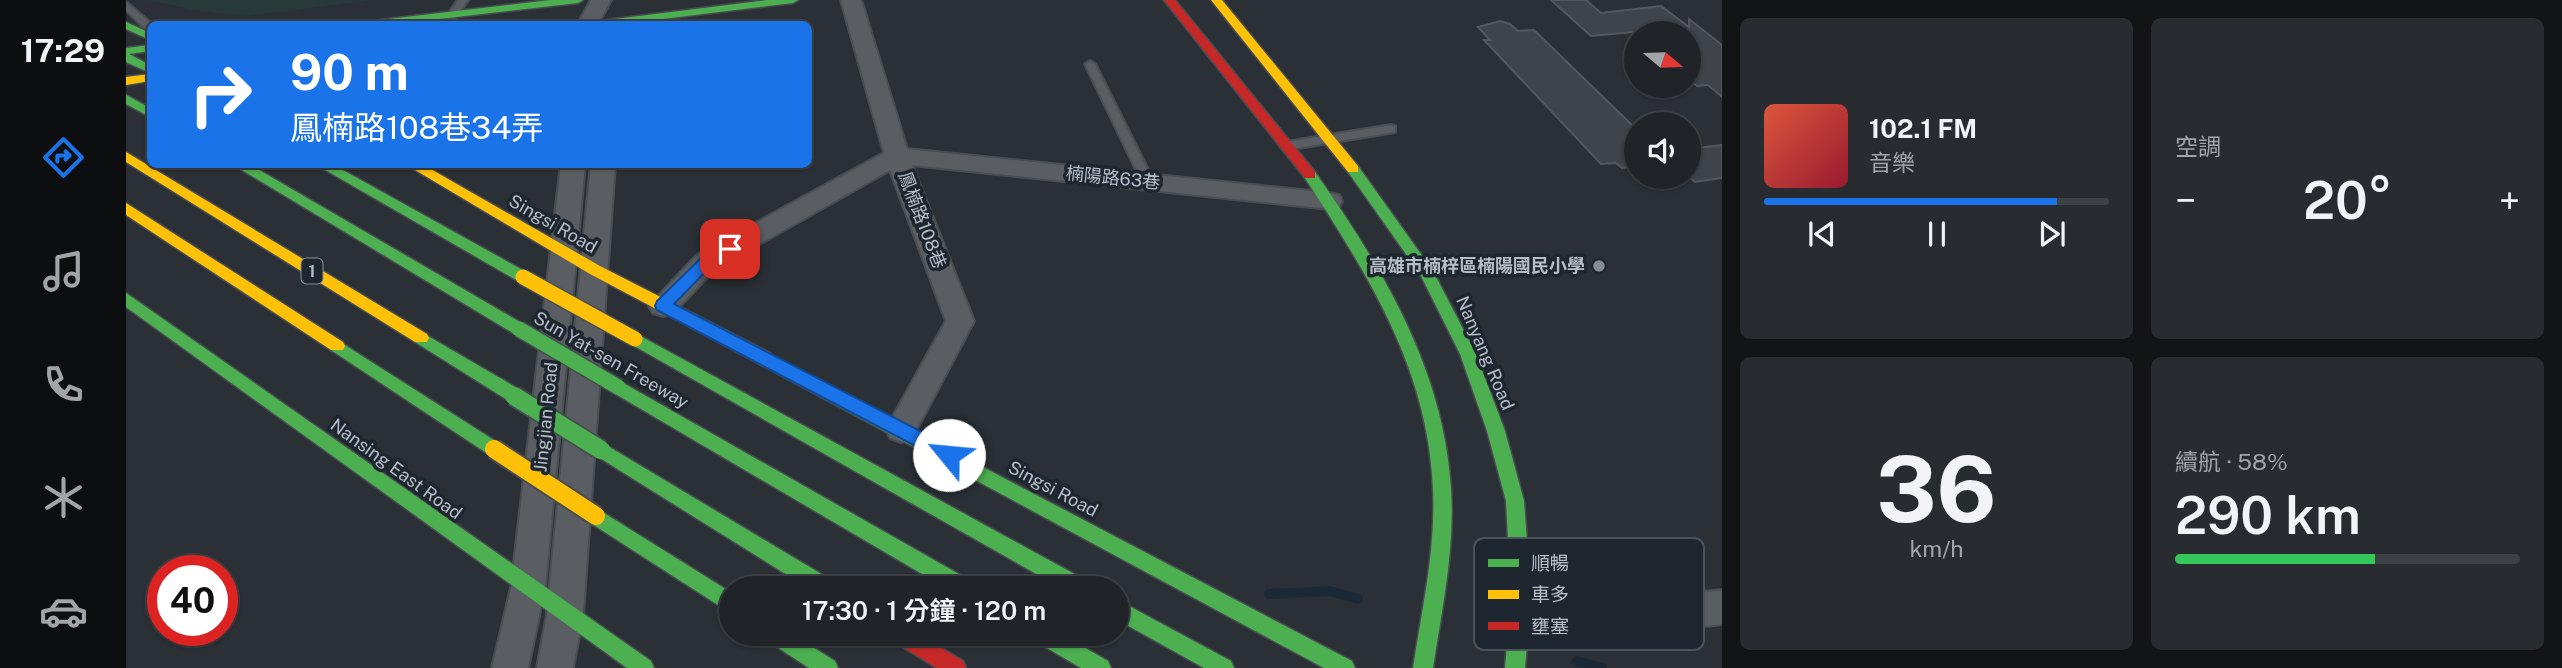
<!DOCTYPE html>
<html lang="zh-TW">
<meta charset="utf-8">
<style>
body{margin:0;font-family:"Public Sans","Noto Sans TC",sans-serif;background:#282c30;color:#f1f3f6;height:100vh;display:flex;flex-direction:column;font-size:26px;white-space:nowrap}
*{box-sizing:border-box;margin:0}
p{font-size:23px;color:#a2a4a8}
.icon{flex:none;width:38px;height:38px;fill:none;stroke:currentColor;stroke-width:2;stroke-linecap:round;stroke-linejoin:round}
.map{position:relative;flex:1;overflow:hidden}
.drawer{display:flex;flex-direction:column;gap:18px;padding:18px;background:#121416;width:840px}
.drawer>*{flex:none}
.banner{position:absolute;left:21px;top:21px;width:665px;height:147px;border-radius:10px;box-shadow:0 2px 5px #0004,0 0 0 2px #3d4145;background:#1a73e8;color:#fff;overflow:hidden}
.needle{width:46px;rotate:109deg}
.tools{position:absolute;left:1498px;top:21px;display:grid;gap:14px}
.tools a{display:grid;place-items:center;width:77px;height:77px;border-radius:50%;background:#202428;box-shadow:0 2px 5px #0004,0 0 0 2px #3d4145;font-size:35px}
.speed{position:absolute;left:21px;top:555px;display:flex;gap:14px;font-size:35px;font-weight:700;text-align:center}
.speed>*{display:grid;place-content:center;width:91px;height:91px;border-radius:50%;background:#202428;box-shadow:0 2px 5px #0004,0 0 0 2px #3d4145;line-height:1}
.speed .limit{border:10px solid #d22;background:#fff;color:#111}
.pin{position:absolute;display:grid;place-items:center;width:60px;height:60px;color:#fff;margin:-30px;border-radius:14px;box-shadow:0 4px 10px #0006}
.me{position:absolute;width:77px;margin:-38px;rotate:298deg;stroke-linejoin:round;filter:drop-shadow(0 0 5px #0008)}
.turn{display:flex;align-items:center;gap:24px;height:147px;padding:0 28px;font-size:32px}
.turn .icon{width:91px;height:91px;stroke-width:2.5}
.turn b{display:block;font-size:49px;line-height:60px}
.big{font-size:52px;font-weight:600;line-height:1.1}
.drawer .card{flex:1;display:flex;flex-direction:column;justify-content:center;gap:10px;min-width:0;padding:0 24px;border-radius:10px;background:#282c30}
.drawer .dial{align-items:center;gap:0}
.dial b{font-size:91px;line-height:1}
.song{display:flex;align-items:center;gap:21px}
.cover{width:84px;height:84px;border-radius:10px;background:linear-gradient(135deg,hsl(10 70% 55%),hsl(350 70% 35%))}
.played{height:7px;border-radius:4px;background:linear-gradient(90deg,#1a73e8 85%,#3d4145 85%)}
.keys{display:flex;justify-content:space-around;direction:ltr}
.heat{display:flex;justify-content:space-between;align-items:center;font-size:38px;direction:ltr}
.charge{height:10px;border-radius:5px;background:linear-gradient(90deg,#34c759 58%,#3d4145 0)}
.drawer .tiles{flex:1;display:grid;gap:18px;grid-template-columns:repeat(2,1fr)}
.trip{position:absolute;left:593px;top:576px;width:410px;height:70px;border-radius:35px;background:#202428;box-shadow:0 2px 5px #0004,0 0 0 2px #3d4145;font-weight:600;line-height:70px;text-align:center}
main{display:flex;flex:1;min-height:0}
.tab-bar{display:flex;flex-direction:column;width:126px;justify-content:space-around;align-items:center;background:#0d0e10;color:#a2a4a8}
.tab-bar .icon{width:49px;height:49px}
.tab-bar .current{color:#1a73e8}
.tab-bar b{font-size:32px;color:#f1f3f6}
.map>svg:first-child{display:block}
.green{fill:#28393a}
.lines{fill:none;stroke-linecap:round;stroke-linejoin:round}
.stream{stroke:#1b2936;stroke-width:10}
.building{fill:#3f444a;stroke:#52585d;stroke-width:2}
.lane-casing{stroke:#484d52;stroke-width:4}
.street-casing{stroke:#484d52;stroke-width:4}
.fast-casing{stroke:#484d52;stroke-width:3}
.slow-casing{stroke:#484d52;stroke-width:3}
.jam-casing{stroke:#484d52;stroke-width:3}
.lane{fill:#5a5e63;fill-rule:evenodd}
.street{fill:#5a5e63;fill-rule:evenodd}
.fast{fill:#4caf50;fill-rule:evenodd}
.slow{fill:#ffc107;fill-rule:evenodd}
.jam{fill:#c62828;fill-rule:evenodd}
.fast-bridge-far1-casing{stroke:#474c51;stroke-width:18;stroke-linecap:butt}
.fast-bridge-casing{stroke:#474c51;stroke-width:22;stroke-linecap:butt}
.slow-bridge-far1-casing{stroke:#474c51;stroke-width:18;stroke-linecap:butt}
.slow-bridge-casing{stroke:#474c51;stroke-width:22;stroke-linecap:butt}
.fast-bridge-far1{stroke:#4caf50;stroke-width:15}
.fast-bridge{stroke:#4caf50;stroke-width:18}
.slow-bridge-far1{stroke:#ffc107;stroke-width:15}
.slow-bridge{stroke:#ffc107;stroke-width:18}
.route{fill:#1a73e8;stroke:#114b97;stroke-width:2}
.poi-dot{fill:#848c94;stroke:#1e272f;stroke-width:2.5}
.labels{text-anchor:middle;stroke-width:7;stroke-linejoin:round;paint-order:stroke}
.shield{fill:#1e272f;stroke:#889099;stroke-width:2}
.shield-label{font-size:16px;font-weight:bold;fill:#b5bdc6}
.street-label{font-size:18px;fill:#b5bdc6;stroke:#1e272f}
.poi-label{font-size:18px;font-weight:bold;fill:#b5bdc6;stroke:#1e272f;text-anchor:end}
.key{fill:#1e272f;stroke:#4b545c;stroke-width:2}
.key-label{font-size:19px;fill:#b5bdc6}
</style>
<main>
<nav class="tab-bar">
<b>17:29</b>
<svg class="icon current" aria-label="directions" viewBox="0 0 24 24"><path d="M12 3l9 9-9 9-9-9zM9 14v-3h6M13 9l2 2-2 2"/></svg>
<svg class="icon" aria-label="music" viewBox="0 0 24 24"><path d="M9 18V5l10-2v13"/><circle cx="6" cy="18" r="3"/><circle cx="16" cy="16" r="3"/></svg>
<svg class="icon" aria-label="phone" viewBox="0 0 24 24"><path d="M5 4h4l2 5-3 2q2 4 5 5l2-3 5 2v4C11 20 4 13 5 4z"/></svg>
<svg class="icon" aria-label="climate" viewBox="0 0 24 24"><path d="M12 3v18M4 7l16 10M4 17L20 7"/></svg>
<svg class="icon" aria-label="car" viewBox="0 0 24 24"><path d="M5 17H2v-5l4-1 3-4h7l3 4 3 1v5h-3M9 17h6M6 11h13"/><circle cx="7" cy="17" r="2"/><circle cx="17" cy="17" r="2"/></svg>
</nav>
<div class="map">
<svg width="1596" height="668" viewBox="0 0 1596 668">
<rect width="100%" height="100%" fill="#2a3036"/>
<polygon class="green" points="21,0 247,0 119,16 74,11"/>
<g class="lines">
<g class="stream">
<polyline points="1143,594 1204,591 1232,599"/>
<polyline points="1451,661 1476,668"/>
</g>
</g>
<g class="building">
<polygon points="1425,0 1460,0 1475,13 1535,6 1563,27 1563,19 1596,45 1596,97 1582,85 1571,86 1563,79 1563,33 1518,31 1465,36"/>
<polygon points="1374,21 1384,24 1392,31 1408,30 1510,129 1510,166 1496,168 1490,163 1475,164 1358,40 1364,40 1352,27"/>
<polygon points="1596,145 1596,178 1569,182 1563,176 1563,149"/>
</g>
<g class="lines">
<defs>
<g id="lane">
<polygon points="332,0 342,0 329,18 323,18 321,16"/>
<polygon points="0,2 26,24 24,31 20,30 0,10"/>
<polygon points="964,61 969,64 1028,182 1026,185 1022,186 1016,182 959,64"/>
<polygon points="1265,125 1269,126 1269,132 1160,150 1154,146 1160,142"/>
</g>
<g id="street">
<polygon points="465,0 485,0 472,24 452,24"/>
<polygon points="715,0 735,0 781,149 1204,193 1213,195 1216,201 1213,207 1204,209 786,165 848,321 786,438 775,442 764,438 760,429 820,321 764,170 589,269 547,313 537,316 527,313 523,306 571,255 758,153"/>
<polygon points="435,164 459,164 419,588 402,668 366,668 385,588"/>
<polygon points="465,164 489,164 457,614 447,668 411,668 421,614"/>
<path d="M1394 547C1459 569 1526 601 1596 590V624C1526 636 1458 602 1394 579L1382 574 1377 563 1382 552Z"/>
</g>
<g id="fast">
<polygon points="424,0 457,0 452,3 270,24 239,24 245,21"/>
<polygon points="641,0 672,0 667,3 496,24 467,24 473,21"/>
<polygon points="0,22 24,33 24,40 0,29"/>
<polygon points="24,45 24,51 3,54 24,65 24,73 0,62 0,48"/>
<polygon points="0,95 24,108 24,117 0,104"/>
<polygon points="106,164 123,164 399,325 401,329 399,333 387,333"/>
<polygon points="189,164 206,164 402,273 404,277 397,282 392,281"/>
<polygon points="1227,165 1232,166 1307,271 1350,354 1379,431 1398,501 1405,597 1399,668 1379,668 1385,597 1380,501 1361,431 1334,354 1294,274 1220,169"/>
<path d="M1184 171 1189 172C1256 267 1318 370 1325 489 1329 549 1316 609 1307 668H1287C1296 609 1310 549 1307 489 1302 367 1241 274 1177 175Z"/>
<polygon points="0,293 525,661 528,668 501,668 0,307"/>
<polygon points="295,332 379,381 381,386 379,391 373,393 367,391 289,342 287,338 289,334"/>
<polygon points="509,333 961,581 964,588 935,588 503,343 501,339 503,335"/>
<polygon points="211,340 374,444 377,449 374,454 368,456 362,454 205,350 203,346 205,342"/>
<polygon points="638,352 1226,661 1229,668 1198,668 632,363 630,358 632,353"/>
<polygon points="492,380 845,581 848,588 820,588 486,392 484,387 486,382"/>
<polygon points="475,442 707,581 710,588 682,588 469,455 466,450 469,445"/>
<polygon points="470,508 606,593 606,614 463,522 461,516 463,510"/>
<polygon points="990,599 1105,661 1108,668 1078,668 990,619"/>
<polygon points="639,634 666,634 709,661 712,668 683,668 642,641"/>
<polygon points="906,634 935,634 982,661 985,668 955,668 909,641"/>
</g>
<g id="slow">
<polygon points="1085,0 1096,0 1232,166 1232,172 1222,172"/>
<polygon points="24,74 24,81 0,85 0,77"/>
<polygon points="0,152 301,334 303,338 301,342 289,342 0,162"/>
<polygon points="279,164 296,164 474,266 644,353 646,358 644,363 632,363 464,274"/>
<polygon points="0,203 217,342 219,346 217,350 205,350 0,215"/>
</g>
<g id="jam">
<polygon points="1038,0 1049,0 1189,172 1189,178 1179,178"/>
<polygon points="764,634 792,634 837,661 840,668 811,668 767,641"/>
</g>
</defs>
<use href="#lane" class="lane-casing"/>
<use href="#street" class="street-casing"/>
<use href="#fast" class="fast-casing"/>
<use href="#slow" class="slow-casing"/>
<use href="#jam" class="jam-casing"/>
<use href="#lane" class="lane"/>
<use href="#street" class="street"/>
<use href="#fast" class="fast"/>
<use href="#slow" class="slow"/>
<use href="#jam" class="jam"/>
<defs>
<g id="fast-bridge-far1">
<polyline points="393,329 492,387"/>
<polyline points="373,386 391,397"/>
</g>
<polyline id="fast-bridge" points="388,396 475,450"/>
<polyline id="slow-bridge-far1" points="397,277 509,339"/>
<polyline id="slow-bridge" points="368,449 470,516"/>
</defs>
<use href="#fast-bridge-far1" class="fast-bridge-far1-casing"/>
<use href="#fast-bridge" class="fast-bridge-casing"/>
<use href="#slow-bridge-far1" class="slow-bridge-far1-casing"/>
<use href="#slow-bridge" class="slow-bridge-casing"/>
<use href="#fast-bridge-far1" class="fast-bridge-far1"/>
<use href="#fast-bridge" class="fast-bridge"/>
<use href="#slow-bridge-far1" class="slow-bridge-far1"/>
<use href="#slow-bridge" class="slow-bridge"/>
</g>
<polygon class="route" points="604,244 609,245 611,249 609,253 585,266 548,304 829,449 832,455 829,460 823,462 816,460 531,310 529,306 531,301 575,258"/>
<circle class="poi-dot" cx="1473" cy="266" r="7"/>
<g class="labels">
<rect class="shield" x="175.5" y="258.5" width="21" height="25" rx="5"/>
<g class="shield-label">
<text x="186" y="277">1</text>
</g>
<g class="street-label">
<text transform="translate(987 178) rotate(6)" y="6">楠陽路63巷</text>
<text transform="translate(796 220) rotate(69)" y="6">鳳楠路108巷</text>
<text transform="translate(427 224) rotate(30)" y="6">Singsi Road</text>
<text transform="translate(1359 353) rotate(67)" y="6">Nanyang Road</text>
<text transform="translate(485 360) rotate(30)" y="6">Sun Yat-sen Freeway</text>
<text transform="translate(420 417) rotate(-84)" y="6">Jingjian Road</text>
<text transform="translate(270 469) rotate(36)" y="6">Nansing East Road</text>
<text transform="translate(927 489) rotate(28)" y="6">Singsi Road</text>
</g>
<g class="poi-label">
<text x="1459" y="272">高雄市楠梓區楠陽國民小學</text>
</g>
</g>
<rect x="1348" y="538" width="230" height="112" rx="10" class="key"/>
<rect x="1362" y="559" width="31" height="8" fill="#4caf50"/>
<rect x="1362" y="590" width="31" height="9" fill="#ffc107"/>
<rect x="1362" y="622" width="31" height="8" fill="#c62828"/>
<g class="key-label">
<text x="1405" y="570">順暢</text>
<text x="1405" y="601">車多</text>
<text x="1405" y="633">壅塞</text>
</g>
</svg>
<div class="tools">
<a><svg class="needle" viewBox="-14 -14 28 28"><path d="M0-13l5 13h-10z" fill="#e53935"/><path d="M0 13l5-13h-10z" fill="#a2a4a8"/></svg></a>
<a><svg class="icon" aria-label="sound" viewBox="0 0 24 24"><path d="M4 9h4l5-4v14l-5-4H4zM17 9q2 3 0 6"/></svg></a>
</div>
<div class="speed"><div class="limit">40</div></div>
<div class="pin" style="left:604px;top:249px;background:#d93025"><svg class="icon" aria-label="arrive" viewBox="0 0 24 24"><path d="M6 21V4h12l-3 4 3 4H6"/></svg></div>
<svg class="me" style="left:823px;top:455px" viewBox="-20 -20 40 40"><circle r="19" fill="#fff"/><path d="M0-13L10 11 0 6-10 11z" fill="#1a73e8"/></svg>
<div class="trip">17:30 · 1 分鐘 · 120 m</div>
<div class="banner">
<div class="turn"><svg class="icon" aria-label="right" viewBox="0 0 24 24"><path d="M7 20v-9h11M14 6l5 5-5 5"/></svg><div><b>90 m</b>鳳楠路108巷34弄</div></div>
</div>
</div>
<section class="drawer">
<div class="tiles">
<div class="card">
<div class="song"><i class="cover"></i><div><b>102.1 FM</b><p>音樂</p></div></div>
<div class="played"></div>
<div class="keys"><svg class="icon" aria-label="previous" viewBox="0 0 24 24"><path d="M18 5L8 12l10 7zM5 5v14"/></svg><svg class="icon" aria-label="pause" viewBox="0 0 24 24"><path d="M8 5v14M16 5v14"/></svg><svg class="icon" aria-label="next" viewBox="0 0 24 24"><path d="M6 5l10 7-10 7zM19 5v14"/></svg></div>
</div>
<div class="card"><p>空調</p>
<div class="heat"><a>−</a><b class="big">20°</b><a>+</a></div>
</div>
<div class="card dial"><b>36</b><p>km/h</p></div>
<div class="card"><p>續航 · 58%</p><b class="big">290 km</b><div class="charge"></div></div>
</div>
</section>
</main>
